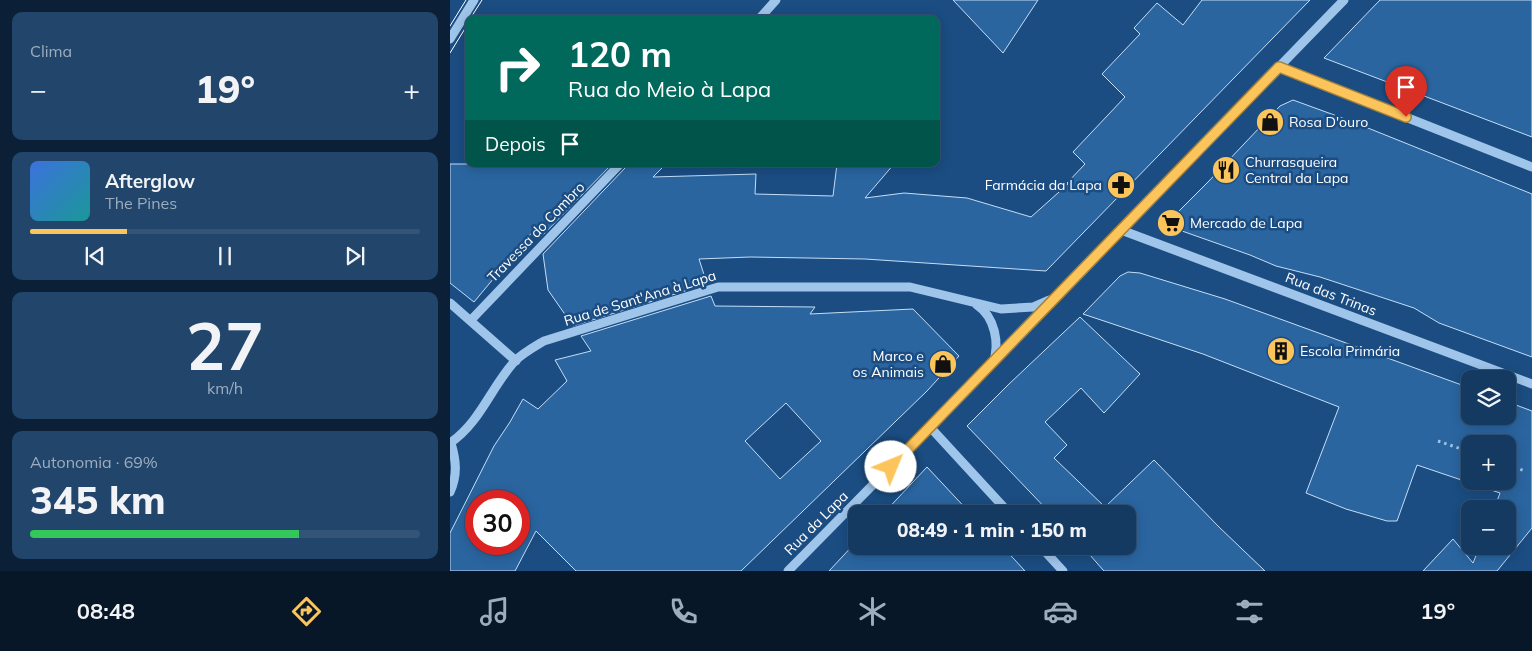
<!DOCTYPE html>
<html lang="pt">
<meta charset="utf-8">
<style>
body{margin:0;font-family:Mulish,sans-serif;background:#21456b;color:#f1f3f6;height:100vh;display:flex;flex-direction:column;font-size:19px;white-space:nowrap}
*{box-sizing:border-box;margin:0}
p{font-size:16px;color:#9dadbe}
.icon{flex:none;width:28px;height:28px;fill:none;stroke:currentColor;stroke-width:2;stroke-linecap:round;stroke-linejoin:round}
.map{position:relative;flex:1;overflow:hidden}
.sheet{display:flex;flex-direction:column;gap:12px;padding:12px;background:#0b2036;width:450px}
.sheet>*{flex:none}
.hud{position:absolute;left:15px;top:15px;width:475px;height:152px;border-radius:10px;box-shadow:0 2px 12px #0003,0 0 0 1px #335477;background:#00695c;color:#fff;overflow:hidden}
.controls{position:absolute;left:1011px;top:370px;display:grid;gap:10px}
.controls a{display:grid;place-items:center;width:55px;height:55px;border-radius:10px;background:#143a62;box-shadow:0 2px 12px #0003,0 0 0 1px #335477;font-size:25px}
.speed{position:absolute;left:15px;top:490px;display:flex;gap:10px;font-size:25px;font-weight:700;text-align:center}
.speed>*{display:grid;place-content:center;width:65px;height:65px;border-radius:50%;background:#143a62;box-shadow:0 2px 12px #0003,0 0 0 1px #335477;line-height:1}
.speed .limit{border:8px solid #d22;background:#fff;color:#111}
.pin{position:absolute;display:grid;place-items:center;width:42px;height:42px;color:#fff;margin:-51px -21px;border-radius:50% 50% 50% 0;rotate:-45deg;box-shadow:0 0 5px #0007}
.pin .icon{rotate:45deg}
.me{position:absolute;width:55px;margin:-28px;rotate:45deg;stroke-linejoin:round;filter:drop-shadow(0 0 4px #0008)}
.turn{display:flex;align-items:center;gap:18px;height:105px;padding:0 20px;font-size:22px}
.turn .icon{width:65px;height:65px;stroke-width:2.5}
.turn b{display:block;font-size:35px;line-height:42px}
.then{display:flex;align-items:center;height:48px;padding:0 20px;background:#0003;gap:10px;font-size:19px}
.big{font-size:38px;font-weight:800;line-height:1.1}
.sheet .widget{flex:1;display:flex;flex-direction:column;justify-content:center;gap:8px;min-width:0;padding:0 18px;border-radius:10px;background:#21456b}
.sheet .dial{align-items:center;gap:0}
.dial b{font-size:65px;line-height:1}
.song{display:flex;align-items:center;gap:15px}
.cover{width:60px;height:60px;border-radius:8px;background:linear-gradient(135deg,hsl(220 70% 55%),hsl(180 70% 35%))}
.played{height:5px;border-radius:2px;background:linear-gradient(90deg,#fcc55c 25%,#335477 25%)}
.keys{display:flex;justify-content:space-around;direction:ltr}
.heat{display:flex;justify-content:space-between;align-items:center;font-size:28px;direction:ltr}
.charge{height:8px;border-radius:4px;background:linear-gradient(90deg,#34c759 69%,#335477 0)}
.trip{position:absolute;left:398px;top:505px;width:288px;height:50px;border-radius:10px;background:#143a62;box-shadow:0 2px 12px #0003,0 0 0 1px #335477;font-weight:800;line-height:50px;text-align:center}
.menu{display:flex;height:80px;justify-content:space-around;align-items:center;background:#081727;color:#9dadbe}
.menu .icon{width:35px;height:35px}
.menu .active{color:#fcc55c}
.menu b{font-size:22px;color:#f1f3f6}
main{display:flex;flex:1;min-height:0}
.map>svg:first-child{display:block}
.building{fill:#2a65a0;stroke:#c4def8;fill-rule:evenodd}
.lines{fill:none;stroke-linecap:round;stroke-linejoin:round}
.path{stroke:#9fc5ea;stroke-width:3;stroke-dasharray:2.5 4;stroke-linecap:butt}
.minor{stroke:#9fc5ea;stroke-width:9}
.tram{stroke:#fff;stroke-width:1}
.route-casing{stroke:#a4803c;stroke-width:12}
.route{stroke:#fcc55c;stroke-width:9}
.labels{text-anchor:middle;stroke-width:5;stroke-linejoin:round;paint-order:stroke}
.poi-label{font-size:14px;fill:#fff;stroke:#1b4d82;text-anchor:start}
.street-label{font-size:14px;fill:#fff;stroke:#1b4d82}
</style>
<main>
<section class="sheet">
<div class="widget"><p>Clima</p>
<div class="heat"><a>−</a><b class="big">19°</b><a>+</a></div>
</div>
<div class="widget">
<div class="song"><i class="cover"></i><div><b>Afterglow</b><p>The Pines</p></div></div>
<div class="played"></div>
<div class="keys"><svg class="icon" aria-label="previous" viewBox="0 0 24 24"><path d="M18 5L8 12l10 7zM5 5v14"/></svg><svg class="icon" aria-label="pause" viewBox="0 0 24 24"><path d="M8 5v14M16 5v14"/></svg><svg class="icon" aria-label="next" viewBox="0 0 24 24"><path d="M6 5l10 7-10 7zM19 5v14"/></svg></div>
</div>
<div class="widget dial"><b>27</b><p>km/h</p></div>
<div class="widget"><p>Autonomia · 69%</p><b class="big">345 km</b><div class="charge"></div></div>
</section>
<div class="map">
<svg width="1082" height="571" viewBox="0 0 1082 571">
<rect width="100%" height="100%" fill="#1b4d82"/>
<g class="building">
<polygon points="503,0 588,0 553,53"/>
<polygon points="752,0 860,0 596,271 415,259 300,257 249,259 257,284 123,326 98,290 93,254 175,168 176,164 216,164 203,177 306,174 305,194 383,196 387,164 444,164 415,198 454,193 517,198 581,217 618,184 617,183 635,164 623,152 675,97 652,74 690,34 684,28 707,3 733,25"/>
<polygon points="930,0 1082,0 1082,137 874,58"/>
<polygon points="843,100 898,120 1082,194 1082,357 989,323 964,308 870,277 826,266 800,255 715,225 758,182 830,106"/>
<polygon points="0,164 162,164 90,238 89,224 24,302 0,283"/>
<path d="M678 272 690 273 775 299 1020 388V416H1058V402L1082 411V528L1047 571H973L1003 539 1023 563 1030 546H1058V509H1044L1050 493 967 465 947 521H937L896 509 856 493 889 407 753 354 633 314 670 276ZM1020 444H1058V481H1020Z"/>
<path d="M261 296 265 306 365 307 360 314 463 309 509 356 477 391 291 571H126L86 531 65 571H0V533L44 446 60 422 73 399 88 409 117 381 105 360 141 351 131 336ZM336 403 371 441 330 479 295 441ZM26 501H69V544H26Z"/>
<polygon points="630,317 690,374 654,413 631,388 595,422 617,445 604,458 655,507 704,460 769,527 815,571 654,571 632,546 676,546 676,514 601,514 517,426 558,385"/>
<polygon points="477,467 521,514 433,514"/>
<polygon points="406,542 406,546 552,546 575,571 379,571"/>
</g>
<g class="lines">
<g class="path">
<polyline points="988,441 1020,452"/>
<polyline points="1058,465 1075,471"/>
</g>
<g class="minor">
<polyline points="309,19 326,0"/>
<polyline points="0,39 24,0"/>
<polyline points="829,67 1082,167"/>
<polyline points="671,230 1082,384"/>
<polyline points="0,303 66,361"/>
<path d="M527 305C545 317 550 344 543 363"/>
<polyline points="21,320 170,164"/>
<polyline points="480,427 560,514"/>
<path d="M0 443C30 423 41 387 65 361 73 353 84 347 94 341L268 287H460L551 309 583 307 599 300"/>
<path d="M0 492C8 475 6 460 1 443"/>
<polyline points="590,546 613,571"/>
<path d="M338 571C525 382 709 190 894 0"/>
</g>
<g class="tram">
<polyline points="20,19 32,0"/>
<polyline points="0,26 16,0"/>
<polyline points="0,53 19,22"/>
</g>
</g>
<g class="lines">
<defs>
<polyline id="route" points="441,467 829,67 956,117"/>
</defs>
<use href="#route" class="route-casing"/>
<use href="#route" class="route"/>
</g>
<defs>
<symbol id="shop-disc" viewBox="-11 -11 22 22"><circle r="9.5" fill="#fcc55c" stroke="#1b4d82"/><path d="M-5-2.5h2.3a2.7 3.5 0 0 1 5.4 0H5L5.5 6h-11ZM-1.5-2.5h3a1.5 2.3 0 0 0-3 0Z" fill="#111"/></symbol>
<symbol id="restaurant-disc" viewBox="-11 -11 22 22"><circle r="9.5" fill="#fcc55c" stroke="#1b4d82"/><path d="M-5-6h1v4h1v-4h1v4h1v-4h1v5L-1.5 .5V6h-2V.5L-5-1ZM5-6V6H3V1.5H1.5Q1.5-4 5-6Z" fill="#111"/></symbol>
<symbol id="pharmacy-disc" viewBox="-11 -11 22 22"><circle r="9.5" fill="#fcc55c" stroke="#1b4d82"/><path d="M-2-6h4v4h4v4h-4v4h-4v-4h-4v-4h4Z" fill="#111"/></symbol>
<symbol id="supermarket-disc" viewBox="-11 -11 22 22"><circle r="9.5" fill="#fcc55c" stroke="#1b4d82"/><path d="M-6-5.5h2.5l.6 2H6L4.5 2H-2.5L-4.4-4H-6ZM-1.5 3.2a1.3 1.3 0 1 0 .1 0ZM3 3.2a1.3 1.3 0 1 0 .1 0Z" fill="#111"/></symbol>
<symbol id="building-disc" viewBox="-11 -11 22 22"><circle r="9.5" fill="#fcc55c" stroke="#1b4d82"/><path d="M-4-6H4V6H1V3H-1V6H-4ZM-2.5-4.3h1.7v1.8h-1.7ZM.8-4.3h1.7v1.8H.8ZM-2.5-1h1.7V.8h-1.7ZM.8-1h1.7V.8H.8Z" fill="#111"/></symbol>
</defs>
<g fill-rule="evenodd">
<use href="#shop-disc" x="804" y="106" width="32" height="32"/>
<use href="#restaurant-disc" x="760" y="154" width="32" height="32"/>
<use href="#pharmacy-disc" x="655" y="169" width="32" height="32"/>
<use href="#supermarket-disc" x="705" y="207" width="32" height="32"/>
<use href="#building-disc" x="815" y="335" width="32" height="32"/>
<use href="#shop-disc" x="477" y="348" width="32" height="32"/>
</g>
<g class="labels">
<g class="poi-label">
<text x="839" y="127">Rosa D'ouro</text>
<text x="795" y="167">Churrasqueira<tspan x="795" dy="16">Central da Lapa</tspan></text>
<text x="652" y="190" text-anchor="end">Farmácia da Lapa</text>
<text x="740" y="228">Mercado de Lapa</text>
<text x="850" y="356">Escola Primária</text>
<text x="474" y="361" text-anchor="end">Marco e<tspan x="474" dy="16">os Animais</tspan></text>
</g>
<g class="street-label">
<text transform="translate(86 232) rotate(-46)" y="5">Travessa do Combro</text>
<text transform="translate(881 294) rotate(21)" y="5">Rua das Trinas</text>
<text transform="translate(190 298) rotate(-17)" y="5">Rua de Sant'Ana à Lapa</text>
<text transform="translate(366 523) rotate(-45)" y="5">Rua da Lapa</text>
</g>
</g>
</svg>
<div class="controls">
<a><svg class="icon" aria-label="layers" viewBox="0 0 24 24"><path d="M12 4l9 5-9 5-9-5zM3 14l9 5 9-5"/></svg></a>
<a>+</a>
<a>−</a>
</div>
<div class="speed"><div class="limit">30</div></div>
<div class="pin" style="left:956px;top:117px;background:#d93025"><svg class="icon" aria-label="arrive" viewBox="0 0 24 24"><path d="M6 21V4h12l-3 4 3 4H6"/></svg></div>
<svg class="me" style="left:441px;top:467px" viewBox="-20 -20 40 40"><circle r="19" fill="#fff"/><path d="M0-13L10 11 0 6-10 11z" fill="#fcc55c"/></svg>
<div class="trip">08:49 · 1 min · 150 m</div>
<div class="hud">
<div class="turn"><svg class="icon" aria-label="right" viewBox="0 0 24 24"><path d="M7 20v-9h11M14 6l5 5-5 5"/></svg><div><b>120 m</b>Rua do Meio à Lapa</div></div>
<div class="then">Depois<svg class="icon" aria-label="arrive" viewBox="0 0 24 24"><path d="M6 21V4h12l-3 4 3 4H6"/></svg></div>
</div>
</div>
</main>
<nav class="menu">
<b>08:48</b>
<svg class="icon active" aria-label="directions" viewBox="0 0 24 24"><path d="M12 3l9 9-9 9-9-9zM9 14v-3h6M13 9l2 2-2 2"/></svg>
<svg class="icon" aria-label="music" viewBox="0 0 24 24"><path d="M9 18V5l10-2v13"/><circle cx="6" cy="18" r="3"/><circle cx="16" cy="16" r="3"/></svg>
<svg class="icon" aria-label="phone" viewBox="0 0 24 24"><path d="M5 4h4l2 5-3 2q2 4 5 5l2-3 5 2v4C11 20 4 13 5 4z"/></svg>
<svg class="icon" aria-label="climate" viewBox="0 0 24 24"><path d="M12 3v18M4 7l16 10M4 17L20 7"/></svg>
<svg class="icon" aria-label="car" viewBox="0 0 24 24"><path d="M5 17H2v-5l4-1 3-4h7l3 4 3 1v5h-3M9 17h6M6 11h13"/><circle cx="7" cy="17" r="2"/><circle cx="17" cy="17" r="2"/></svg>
<svg class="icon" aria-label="filters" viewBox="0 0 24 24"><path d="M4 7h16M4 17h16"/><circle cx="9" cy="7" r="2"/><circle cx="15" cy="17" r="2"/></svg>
<b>19°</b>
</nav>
